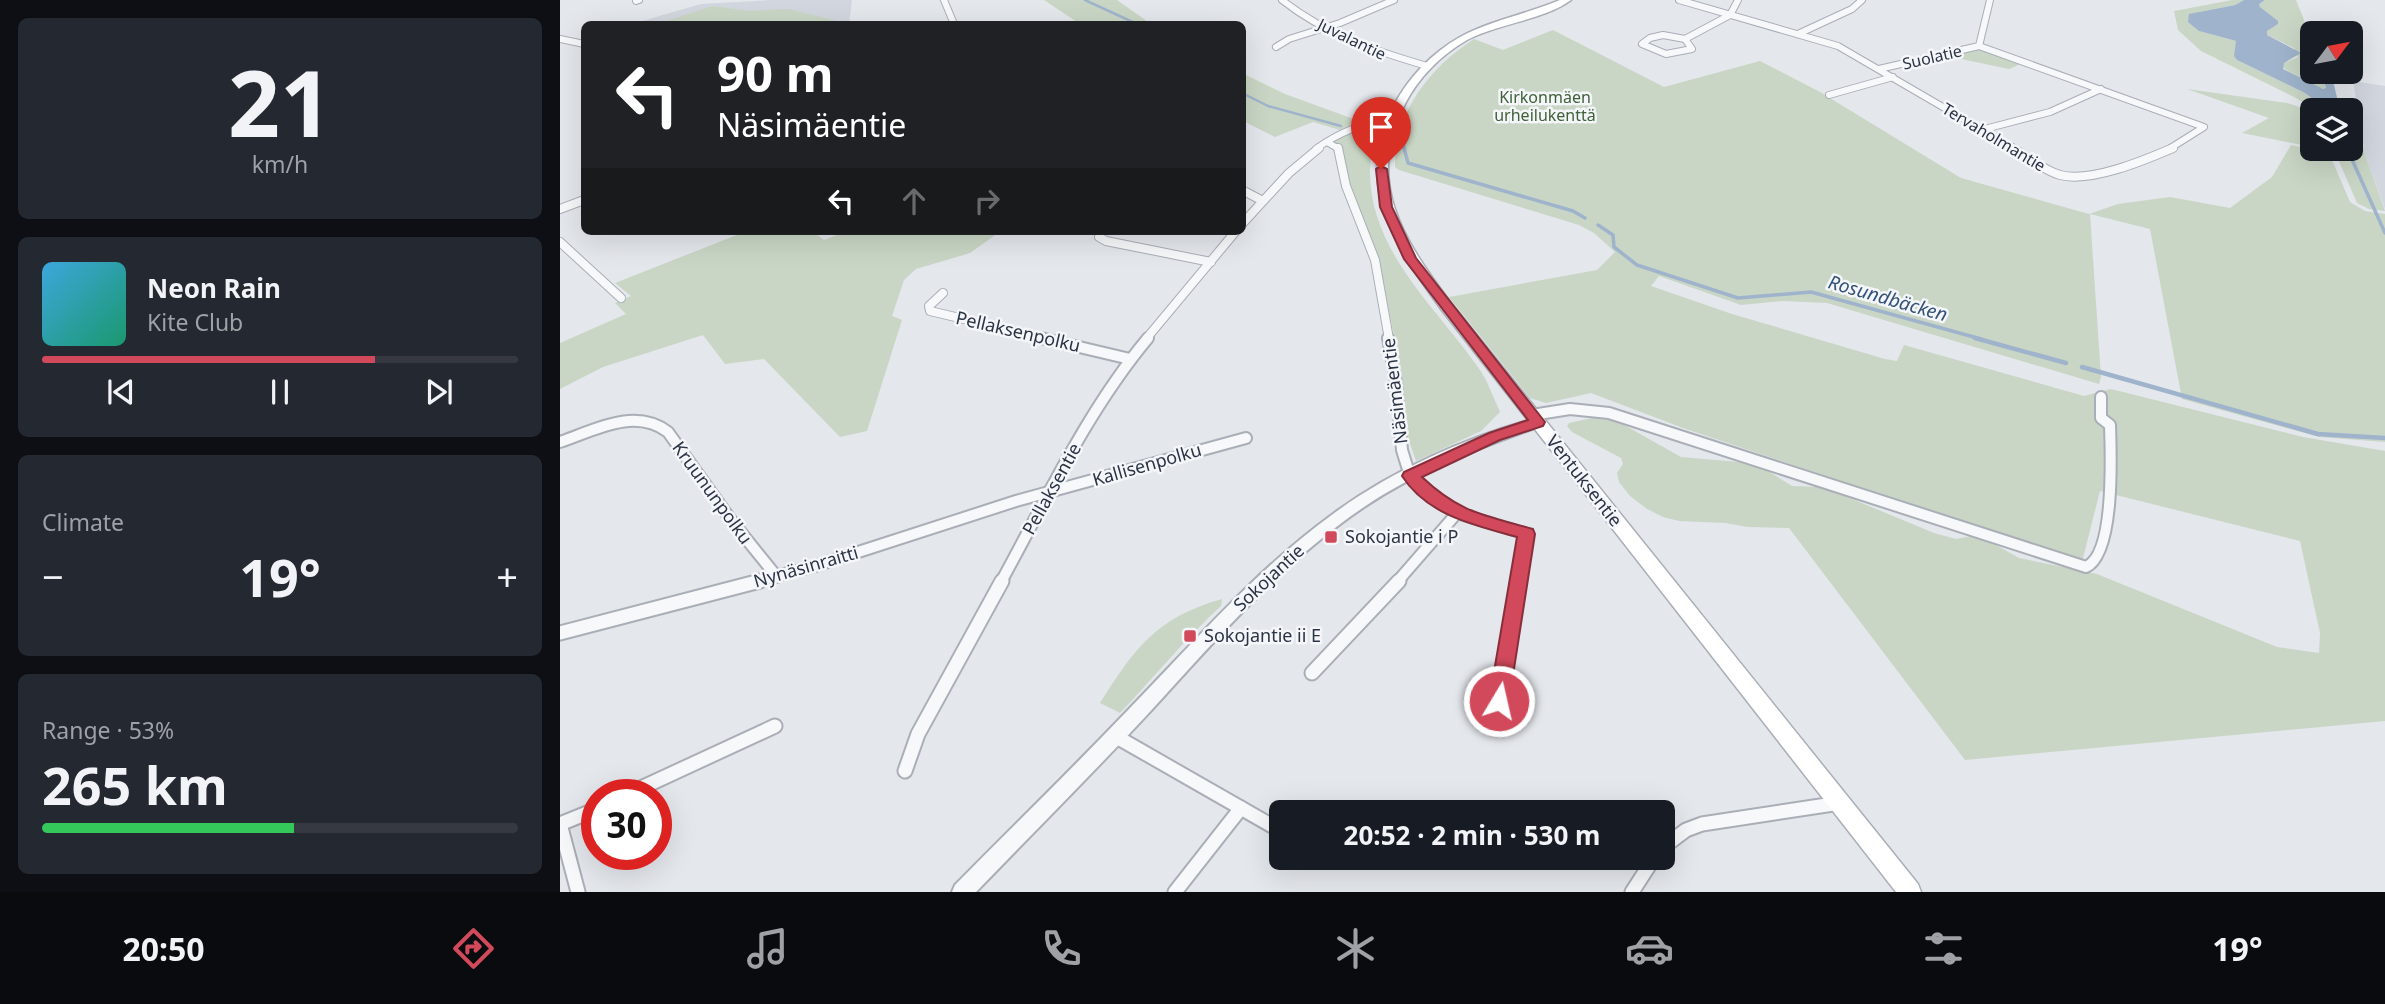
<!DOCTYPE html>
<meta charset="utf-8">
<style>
body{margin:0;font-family:"Noto Sans",sans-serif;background:#242831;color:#f1f3f6;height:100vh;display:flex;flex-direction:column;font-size:26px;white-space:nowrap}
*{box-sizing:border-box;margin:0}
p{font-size:23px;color:#9ea1a6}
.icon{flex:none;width:38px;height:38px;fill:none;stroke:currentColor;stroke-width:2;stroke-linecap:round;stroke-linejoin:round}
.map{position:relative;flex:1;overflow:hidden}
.details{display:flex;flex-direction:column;gap:18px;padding:18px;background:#0d0f14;width:560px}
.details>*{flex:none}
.hud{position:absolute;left:21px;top:21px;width:665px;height:214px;border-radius:10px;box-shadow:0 7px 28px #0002;background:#202124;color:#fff;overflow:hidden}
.needle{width:46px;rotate:58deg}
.controls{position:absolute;left:1740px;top:21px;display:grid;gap:14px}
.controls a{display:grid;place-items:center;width:63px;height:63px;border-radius:10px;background:#171b24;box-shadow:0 7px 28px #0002;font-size:35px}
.speed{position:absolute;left:21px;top:779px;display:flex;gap:14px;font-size:35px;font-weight:700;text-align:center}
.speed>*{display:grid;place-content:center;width:91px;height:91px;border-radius:50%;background:#171b24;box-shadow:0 7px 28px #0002;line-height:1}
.speed .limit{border:10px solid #d22;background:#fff;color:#111}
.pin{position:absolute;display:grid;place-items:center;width:60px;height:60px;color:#fff;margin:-72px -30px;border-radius:50% 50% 50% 0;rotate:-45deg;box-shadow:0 0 7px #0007}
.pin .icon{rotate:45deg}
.me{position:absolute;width:77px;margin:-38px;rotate:9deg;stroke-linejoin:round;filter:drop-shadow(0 0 5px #0008)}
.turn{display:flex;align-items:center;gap:24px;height:147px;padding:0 21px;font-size:32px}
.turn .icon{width:91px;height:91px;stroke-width:2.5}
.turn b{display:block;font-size:49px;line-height:60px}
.lanes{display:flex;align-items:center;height:66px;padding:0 21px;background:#0003;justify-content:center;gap:35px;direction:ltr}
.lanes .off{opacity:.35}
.big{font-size:52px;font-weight:700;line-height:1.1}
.details .card{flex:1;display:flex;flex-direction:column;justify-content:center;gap:10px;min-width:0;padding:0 24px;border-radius:10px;background:#242831}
.details .dial{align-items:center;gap:0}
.dial b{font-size:91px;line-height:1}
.song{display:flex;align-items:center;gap:21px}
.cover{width:84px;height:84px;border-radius:10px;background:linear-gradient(135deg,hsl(200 70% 55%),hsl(160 70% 35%))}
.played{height:7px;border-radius:4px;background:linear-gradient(90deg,#d1495b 70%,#363941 70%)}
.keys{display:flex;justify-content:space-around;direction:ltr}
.heat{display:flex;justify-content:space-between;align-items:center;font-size:38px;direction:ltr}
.charge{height:10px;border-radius:5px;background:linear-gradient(90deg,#34c759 53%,#363941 0)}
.trip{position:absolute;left:709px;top:800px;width:406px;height:70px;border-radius:10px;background:#171b24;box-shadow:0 7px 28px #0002;font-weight:700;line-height:70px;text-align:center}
.dock{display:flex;height:112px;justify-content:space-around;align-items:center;background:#090b0e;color:#9ea1a6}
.dock .icon{width:49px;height:49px}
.dock .current{color:#d1495b}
.dock b{font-size:32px;color:#f1f3f6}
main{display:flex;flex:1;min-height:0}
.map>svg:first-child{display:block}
.built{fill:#d2d6de}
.green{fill:#c9d6c5}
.water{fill:#9fb4cc}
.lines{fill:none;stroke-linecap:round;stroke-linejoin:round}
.stream-far2{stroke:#9fb4cc;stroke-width:2.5}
.stream-far1{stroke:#9fb4cc;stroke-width:3.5}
.stream{stroke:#9fb4cc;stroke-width:4.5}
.minor-far3-casing{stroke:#a9aeb7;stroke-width:8}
.minor-far2-casing{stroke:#a9aeb7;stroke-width:10}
.minor-far1-casing{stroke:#a9aeb7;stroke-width:14}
.minor-casing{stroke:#a9aeb7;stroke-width:17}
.tertiary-casing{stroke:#a9aeb7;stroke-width:4}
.secondary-casing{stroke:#a9aeb7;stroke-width:3}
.minor-far3{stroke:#f7f8fa;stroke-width:6}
.minor-far2{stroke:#f7f8fa;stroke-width:8}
.minor-far1{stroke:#f7f8fa;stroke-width:10}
.minor{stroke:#f7f8fa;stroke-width:13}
.tertiary{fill:#f7f8fa;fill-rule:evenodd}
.secondary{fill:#fff;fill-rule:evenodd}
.route{fill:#d1495b;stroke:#882f3b;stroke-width:2}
.poi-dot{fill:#d1495b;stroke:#f4f6f9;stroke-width:2.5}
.labels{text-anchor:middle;stroke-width:5;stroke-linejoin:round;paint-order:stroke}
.far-street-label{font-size:16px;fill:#2b3445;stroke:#f4f6f9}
.far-park-label{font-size:16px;fill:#3f6138;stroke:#f4f6f9}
.street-label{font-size:18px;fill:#2b3445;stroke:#f4f6f9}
.poi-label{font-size:18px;fill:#2b3445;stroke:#f4f6f9;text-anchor:start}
.water-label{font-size:19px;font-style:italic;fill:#34527a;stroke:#f4f6f9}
</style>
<main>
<section class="details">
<div class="card dial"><b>21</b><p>km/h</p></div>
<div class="card">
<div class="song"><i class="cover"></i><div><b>Neon Rain</b><p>Kite Club</p></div></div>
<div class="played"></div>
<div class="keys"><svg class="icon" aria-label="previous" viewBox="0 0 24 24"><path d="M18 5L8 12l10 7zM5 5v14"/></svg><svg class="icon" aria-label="pause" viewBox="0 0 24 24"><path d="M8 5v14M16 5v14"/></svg><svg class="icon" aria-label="next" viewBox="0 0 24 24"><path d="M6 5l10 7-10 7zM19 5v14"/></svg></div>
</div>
<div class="card"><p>Climate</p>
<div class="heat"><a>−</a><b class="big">19°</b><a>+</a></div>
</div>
<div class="card"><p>Range · 53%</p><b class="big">265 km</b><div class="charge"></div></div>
</section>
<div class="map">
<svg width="1825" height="892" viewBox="0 0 1825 892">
<rect width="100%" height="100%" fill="#e4e7ec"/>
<g class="built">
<polygon points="212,0 292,0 289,24 385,24 72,24 141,4"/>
<polygon points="1793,81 1825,86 1825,209 1805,154"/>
</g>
<g class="green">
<polygon points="484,0 557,0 591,24 520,24"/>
<polygon points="1672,0 1684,0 1675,5 1639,12 1639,31 1676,41 1677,60 1745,93 1768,110 1753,110 1736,98 1641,51 1618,30 1614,11"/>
<polygon points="1705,0 1736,0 1752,40 1752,72 1761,72 1766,89 1758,88 1723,68 1724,63 1738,57 1734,48 1707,35 1706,31 1718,24 1700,7 1698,4"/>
<polygon points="153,6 190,11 228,9 277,21 270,24 97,24"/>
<path d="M993 30 1104 87 1200 61 1260 92 1401 178 1529 214 1558 204 1610 197 1670 208 1712 177 1731 145 1769 153 1790 202 1805 211 1825 214V442L1759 437 1622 399 1590 229 1530 214 1541 377 1539 384 1267 303 1223 301 1181 305 1099 276 1091 286 1172 314 1325 359 1337 361 1344 345 1524 396 1551 389 1743 437 1825 451V721L1405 760 1229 528 1188 527 1165 523 1119 521 1103 517 1087 509 1070 496 1059 482 1057 473 1063 464 1061 458 1012 432 1007 426 1009 423 1032 418 1057 421 1121 457 1190 463 1205 469 1232 486 1263 487 1374 533 1396 539 1412 536 1436 545 1459 558 1537 574 1717 647 1759 653 1760 633 1740 541 1540 491 1522 562 1123 428 1031 393 986 403 970 398 889 297 1037 270 1055 252 1034 233 1019 225 839 170 835 167C834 113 870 67 914 39L943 50Z"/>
<polygon points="1420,48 1463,63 1449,69 1387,56"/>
<polygon points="682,73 725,94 799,121 780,130 753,122 715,137 683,121"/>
<polygon points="1627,89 1727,103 1752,111 1752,147 1682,133 1709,118"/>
<polygon points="1790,120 1798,121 1805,154 1825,211 1809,209 1797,203 1775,152 1760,149 1790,149"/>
<path d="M820 123C813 137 811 154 810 170 809 253 879 309 922 373 929 385 934 399 940 412L921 431 856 461 845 429 843 381 819 260 790 185 782 147 771 142 785 131Z"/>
<polygon points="187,231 252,231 264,240 288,231 441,231 410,253 356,269 344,280 332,316 342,320 307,431 280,437 204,359 165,364 143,335 43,367 0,389 0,343 66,314 55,303 71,296 55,283"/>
<path d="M662 599 661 606C625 639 594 677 560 713L540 703C574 649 597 617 662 599Z"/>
</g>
<polygon class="water" points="1684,0 1705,0 1699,4 1700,7 1718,21 1718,24 1707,31 1707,35 1741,53 1724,63 1723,69 1763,89 1766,88 1761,72 1768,72 1774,85 1780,110 1768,110 1745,93 1677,60 1674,56 1676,41 1639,31 1628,22 1629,14 1675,5"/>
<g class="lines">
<g class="stream-far2">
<polyline points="525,0 577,24"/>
<polyline points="682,93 708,106 781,126"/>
<polyline points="793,130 803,137 815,137"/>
<polyline points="835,138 843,142 845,149"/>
</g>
<g class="stream-far1">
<polyline points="844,148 848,163 1013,211 1025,218"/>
<polyline points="1790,155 1825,233"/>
<polyline points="1038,225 1053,235 1054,247 1077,265 1178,298 1251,292 1421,339"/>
</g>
<g class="stream">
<polyline points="1415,338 1506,363"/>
<polyline points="1522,367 1758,434 1825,438"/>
</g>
<defs>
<g id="minor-far3">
<polyline points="384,0 394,24"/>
<path d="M722 0C765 34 815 51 867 66"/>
<polyline points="1119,0 1278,46 1455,149"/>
<polyline points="76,1 79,0"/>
<polyline points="1238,34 1292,9 1302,0"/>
<polygon points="1103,35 1125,39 1132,49 1106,54 1082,44 1090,38"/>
<polyline points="0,39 24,44"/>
<polyline points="1125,39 1170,15 1178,0"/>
<polyline points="1419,46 1644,127 1609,149"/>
<polyline points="716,47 729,39 780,23 834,0"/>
<polyline points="1319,69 1419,46 1430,0"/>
<polyline points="1269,95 1333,77"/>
<polyline points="1421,130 1490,112 1541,89"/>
<polyline points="767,142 779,149"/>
<path d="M756 149C779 132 802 123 830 120"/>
</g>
<g id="minor-far2">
<polyline points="778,148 786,186 815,260 829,339"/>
<path d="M1452 148C1467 156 1484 171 1500 175 1531 183 1585 160 1613 148"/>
<polyline points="682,190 701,200"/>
<polyline points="0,209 24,200"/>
<polyline points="682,224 729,173 759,148"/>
<polyline points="542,231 539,237 546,241 651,262"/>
<polyline points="0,242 61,298"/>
<polyline points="383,293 369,306 370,311 488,339"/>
<polyline points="586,339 676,231"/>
</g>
<g id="minor-far1">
<polyline points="481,338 570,359"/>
<polyline points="828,338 836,382 842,450 850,476 877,501 897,513 967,534 959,582"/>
<path d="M972 415 1010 409 1049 413 1526 567C1555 554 1551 454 1550 425L1541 418V397"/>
<path d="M0 442C35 430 75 407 108 432L171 520 217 577"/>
<polyline points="193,582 255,566 456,501 686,438"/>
<path d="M441 582C486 500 527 411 588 338"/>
<polyline points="837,582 897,513"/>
</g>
<g id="minor">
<polyline points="0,633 200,581"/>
<polyline points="752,673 839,581"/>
<polyline points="939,701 959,581"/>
<polyline points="555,736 721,831"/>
<polyline points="345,771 358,734 442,581"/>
<polyline points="68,794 215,726"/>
<polyline points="0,824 18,892"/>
<polyline points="0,824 37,809"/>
<polyline points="1102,848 1126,830 1142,824 1280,803"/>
<polyline points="615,892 681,808"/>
<polyline points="1072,892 1094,858"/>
</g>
<path id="tertiary" d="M978 418 985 422 983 425C921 447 859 470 804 507 721 563 654 642 586 716 530 776 473 833 416 892H392L395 885C453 826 513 768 570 708 635 641 697 569 773 514 833 470 907 437 978 418Z"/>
<path id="secondary" d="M1000 0H1011C984 20 939 23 907 40 881 55 858 78 845 104 804 181 844 241 891 303L1358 884 1361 892H1336L881 309C835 246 792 183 834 105 849 77 872 53 900 37 931 20 967 14 1000 0Z"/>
</defs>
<use href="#minor-far3" class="minor-far3-casing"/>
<use href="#minor-far2" class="minor-far2-casing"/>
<use href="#minor-far1" class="minor-far1-casing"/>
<use href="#minor" class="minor-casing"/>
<use href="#tertiary" class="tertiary-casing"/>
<use href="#secondary" class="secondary-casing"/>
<use href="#minor-far3" class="minor-far3"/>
<use href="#minor-far2" class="minor-far2"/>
<use href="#minor-far1" class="minor-far1"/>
<use href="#minor" class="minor"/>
<use href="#tertiary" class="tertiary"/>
<use href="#secondary" class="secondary"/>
</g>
<path class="route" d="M821 166 827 169 832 207 856 258 985 422 983 426 940 440 862 477C900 513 924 515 973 529L975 534 949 701 946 707 939 710 932 707 929 701 957 537C915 525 868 516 842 476L844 472 929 433 968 420 844 259 820 207 816 169Z"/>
<g class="poi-dot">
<rect x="764" y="530" width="14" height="14" rx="3.5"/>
<rect x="623" y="629" width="14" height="14" rx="3.5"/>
</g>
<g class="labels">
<g class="far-street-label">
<text transform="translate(792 39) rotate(26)" y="6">Juvalantie</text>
<text transform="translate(1372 57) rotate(-13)" y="6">Suolatie</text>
<text transform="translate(1434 137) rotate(31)" y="6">Tervaholmantie</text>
</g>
<g class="far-park-label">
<text x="985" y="103">Kirkonmäen<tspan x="985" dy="18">urheilukenttä</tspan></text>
</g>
<g class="street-label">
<text transform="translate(458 332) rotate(13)" y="6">Pellaksenpolku</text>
<text transform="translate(835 391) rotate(-97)" y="6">Näsimäentie</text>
<text transform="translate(587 465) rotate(-16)" y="6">Kallisenpolku</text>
<text transform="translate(1024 481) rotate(52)" y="6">Ventuksentie</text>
<text transform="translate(492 489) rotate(-61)" y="6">Pellaksentie</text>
<text transform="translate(152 493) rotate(54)" y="6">Kruununpolku</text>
<text transform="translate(246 567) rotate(-16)" y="6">Nynäsinraitti</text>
<text transform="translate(709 578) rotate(-43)" y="6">Sokojantie</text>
</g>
<g class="poi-label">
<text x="785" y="543">Sokojantie i P</text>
<text x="644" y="642">Sokojantie ii E</text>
</g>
<g class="water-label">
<text transform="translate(1328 298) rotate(16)" y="7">Rosundbäcken</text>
</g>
</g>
</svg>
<div class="controls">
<a><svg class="needle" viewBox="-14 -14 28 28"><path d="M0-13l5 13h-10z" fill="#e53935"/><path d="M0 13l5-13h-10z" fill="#9ea1a6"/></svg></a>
<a><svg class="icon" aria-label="layers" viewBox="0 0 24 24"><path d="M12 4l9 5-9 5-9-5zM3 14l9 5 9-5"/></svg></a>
</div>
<div class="speed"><div class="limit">30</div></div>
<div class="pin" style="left:821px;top:169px;background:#d93025"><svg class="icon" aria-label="arrive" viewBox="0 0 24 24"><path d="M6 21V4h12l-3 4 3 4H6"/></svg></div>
<svg class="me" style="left:939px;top:701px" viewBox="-20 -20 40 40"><circle r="17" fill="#d1495b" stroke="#fff" stroke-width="3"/><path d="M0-11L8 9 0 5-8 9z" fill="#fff"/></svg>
<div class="trip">20:52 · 2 min · 530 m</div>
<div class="hud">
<div class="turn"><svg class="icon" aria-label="left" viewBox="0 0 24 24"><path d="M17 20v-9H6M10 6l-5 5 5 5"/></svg><div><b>90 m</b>Näsimäentie</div></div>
<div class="lanes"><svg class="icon" aria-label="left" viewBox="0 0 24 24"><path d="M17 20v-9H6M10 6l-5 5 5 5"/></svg><svg class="icon off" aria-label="ahead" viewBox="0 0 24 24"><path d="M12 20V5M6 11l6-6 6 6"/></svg><svg class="icon off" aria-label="right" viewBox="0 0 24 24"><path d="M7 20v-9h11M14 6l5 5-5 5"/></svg></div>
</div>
</div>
</main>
<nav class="dock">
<b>20:50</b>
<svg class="icon current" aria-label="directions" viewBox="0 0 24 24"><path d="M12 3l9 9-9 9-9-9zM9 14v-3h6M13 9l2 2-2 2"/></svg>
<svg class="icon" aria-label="music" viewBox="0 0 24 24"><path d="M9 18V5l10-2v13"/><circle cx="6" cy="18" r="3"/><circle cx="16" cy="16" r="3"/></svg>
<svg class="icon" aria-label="phone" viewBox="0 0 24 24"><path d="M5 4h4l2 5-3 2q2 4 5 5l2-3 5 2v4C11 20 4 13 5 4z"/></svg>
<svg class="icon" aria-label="climate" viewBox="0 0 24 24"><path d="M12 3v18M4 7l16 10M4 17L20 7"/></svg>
<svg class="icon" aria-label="car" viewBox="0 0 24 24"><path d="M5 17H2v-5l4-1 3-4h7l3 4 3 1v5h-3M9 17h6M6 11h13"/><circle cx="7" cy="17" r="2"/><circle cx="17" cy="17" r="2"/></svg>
<svg class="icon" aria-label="filters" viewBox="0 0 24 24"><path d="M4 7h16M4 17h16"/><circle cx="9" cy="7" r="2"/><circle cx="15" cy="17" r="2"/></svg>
<b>19°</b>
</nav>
